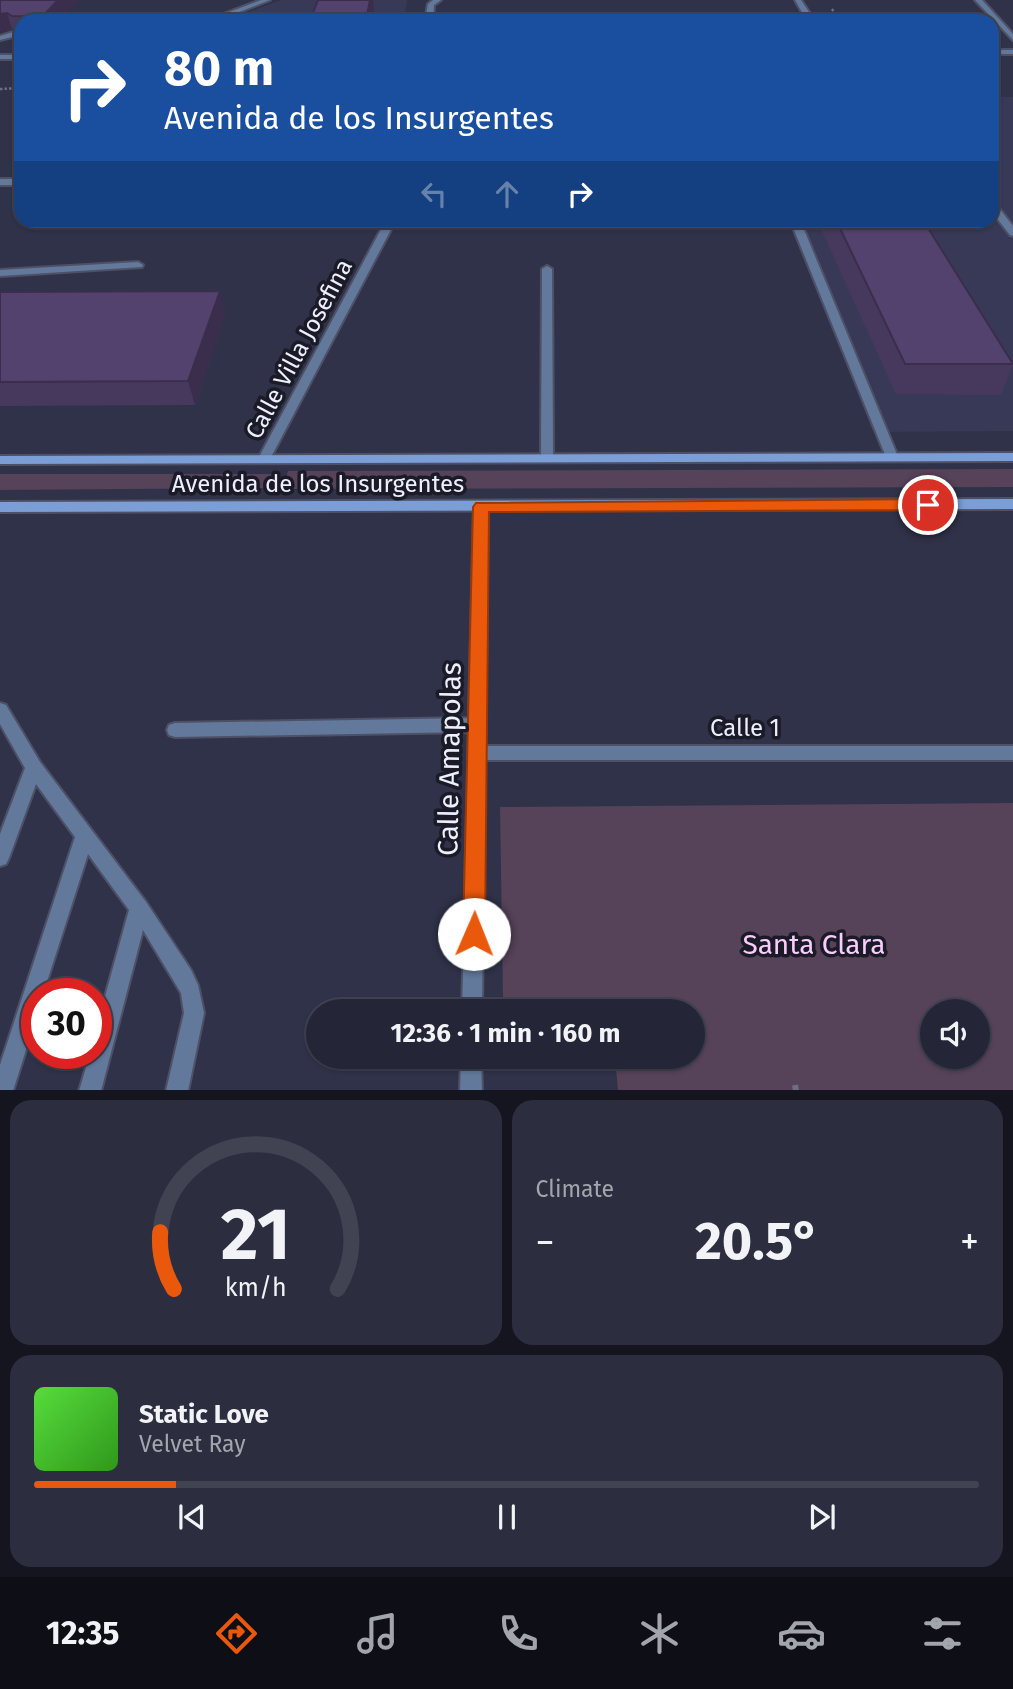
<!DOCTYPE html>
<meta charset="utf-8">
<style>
body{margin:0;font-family:"Fira Sans",sans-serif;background:#2c2e3f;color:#f1f3f6;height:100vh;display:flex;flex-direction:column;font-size:26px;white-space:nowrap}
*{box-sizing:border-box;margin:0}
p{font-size:23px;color:#a3a5ad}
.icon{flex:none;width:38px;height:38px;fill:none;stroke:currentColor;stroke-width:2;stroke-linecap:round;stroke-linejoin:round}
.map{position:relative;height:1090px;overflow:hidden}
.panel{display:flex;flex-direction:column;gap:10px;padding:10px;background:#14151e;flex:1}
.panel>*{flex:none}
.top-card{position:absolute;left:14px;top:14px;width:985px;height:214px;border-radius:21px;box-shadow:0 2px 5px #0004,0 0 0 2px #414352;background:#1a4fa0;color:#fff;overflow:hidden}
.tools{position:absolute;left:920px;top:999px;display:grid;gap:14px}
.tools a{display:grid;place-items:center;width:70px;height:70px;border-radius:50%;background:#242637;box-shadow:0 2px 5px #0004,0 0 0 2px #414352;font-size:35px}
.speed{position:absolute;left:21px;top:978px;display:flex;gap:14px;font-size:35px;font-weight:700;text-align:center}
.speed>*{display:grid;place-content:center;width:91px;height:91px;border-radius:50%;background:#242637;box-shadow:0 2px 5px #0004,0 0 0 2px #414352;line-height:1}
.speed .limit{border:10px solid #d22;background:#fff;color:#111}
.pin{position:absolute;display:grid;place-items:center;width:60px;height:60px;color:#fff;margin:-30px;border:4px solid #fff;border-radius:50%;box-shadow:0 2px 7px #0007}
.me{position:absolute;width:77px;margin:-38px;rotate:1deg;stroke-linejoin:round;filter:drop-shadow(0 0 5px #0008)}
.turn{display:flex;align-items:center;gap:24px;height:147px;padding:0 35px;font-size:32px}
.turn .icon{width:91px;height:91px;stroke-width:2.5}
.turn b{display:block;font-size:49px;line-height:60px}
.lanes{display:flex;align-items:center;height:66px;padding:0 35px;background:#0003;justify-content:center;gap:35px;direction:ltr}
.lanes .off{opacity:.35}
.big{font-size:52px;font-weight:700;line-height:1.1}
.panel .tile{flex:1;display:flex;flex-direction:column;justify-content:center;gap:10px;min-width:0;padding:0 24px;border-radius:21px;background:#2c2e3f}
.panel .dial{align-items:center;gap:0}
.dial svg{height:182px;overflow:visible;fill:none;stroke:#414352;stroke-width:7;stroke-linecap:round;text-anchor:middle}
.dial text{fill:#f1f3f6;stroke:none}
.song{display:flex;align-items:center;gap:21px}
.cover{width:84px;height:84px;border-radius:10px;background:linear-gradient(135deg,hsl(110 70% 55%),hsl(110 70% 35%))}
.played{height:7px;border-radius:4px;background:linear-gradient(90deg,#ea580c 15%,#414352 15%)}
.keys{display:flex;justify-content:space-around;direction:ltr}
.heat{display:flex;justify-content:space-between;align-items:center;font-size:38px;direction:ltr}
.panel .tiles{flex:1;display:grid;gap:10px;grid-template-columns:1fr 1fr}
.tile:last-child{grid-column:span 2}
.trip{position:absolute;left:306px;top:999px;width:399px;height:70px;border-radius:35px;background:#242637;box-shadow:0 2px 5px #0004,0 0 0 2px #414352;font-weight:700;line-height:70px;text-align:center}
.menu{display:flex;height:112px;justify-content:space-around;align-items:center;background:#0e0f16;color:#a3a5ad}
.menu .icon{width:49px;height:49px}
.menu .on{color:#ea580c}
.menu b{font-size:32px;color:#f1f3f6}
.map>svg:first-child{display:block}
.built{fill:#373957}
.green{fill:#564259;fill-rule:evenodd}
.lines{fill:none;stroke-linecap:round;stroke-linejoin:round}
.service-casing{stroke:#4e5066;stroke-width:4}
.minor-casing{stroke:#4e5066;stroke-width:4}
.secondary-casing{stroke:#4e5066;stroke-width:4}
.path-far1{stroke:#6c6e83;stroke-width:2.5;stroke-dasharray:2.5 2;stroke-linecap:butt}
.path{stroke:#6c6e83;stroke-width:6;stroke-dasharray:7 4.5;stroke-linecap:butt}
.service{fill:#62799b;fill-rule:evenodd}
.minor{fill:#62799b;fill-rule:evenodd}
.secondary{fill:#7b9ed6;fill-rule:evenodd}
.wall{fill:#47395e}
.shaded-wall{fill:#3a2e4c}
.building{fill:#53426d;stroke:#3a2e4c;stroke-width:2}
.route{fill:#ea580c;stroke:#983908;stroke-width:2}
.labels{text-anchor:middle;stroke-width:7;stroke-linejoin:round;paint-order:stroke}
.street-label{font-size:24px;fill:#edefff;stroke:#1a1b26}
.near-street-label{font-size:28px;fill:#edefff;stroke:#1a1b26}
.near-park-label{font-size:28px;fill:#f9ccfe;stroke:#1a1b26}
</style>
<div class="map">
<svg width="1013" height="1091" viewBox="0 0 1013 1091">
<rect width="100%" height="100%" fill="#303249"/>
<g class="built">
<polygon points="281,0 407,0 404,21 224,21"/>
<polygon points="992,97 1013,97 1013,431 873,432 788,221 992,220"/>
</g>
<g class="green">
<polygon points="1013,469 1013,487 283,489 288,471"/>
<polygon points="0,474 277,474 271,488 0,490"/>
<path d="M1013 803V1090H618L615 1057H693V1012L612 1011 610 998H503L500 807ZM933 1012H978V1057H933Z"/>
</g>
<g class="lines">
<defs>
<g id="service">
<polygon points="13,32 16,36 0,40 0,36"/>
<rect x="0" y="55" width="21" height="4"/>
<polygon points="992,202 995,203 1013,226 1013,236 1010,235 992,212"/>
<polygon points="790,220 800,220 898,457 897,460 887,460 886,457"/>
<polygon points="138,262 143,265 142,267 0,276 0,270"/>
<polygon points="547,266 552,269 553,458 547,462 541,458 542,269"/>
<polygon points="0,703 6,705 40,762 146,902 191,970 198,985 204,1013 188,1091 166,1091 184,1013 181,993 143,930 101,1091 79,1091 90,1054 96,1054 96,1029 129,910 88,854 43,994 37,994 37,1015 13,1091 0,1091 0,1065 75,837 36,784 9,858 6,864 0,866 0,834 25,768 0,724"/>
</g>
<g id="minor">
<polygon points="261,0 270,0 216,21 205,21"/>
<polygon points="433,0 441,0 434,5 433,21 425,21 428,4"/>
<polygon points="795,0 801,0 815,21 807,21"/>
<polygon points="975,0 982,0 1013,34 1013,40"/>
<rect x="992" y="50" width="21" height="4"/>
<rect x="0" y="179" width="21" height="6"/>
<polygon points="386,220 396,220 270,459 264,463 259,462 258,459"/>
<polygon points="481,502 488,507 485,746 1013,746 1013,760 485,760 482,1012 462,1012 469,732 175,737 169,735 167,730 169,725 175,723 469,718 474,507"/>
<polygon points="461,1057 481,1057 482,1091 460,1091"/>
</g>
<g id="secondary">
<polygon points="1013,453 1013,461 0,464 0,456"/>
<polygon points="1013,499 1013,509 0,512 0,502"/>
</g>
</defs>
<use href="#service" class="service-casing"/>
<use href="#minor" class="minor-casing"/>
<use href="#secondary" class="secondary-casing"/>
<g class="path-far1">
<polyline points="832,9 840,21"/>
<polyline points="0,89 21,88"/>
</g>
<polyline class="path" points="795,1085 796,1091"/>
<use href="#service" class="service"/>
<use href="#minor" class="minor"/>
<use href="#secondary" class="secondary"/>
</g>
<g class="wall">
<polygon points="78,0 58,21 21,21 21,33 17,33 12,29 0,31 0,14"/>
<polygon points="817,220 923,220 1013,364 1001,395 896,394"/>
<polygon points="0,292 225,314 195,405 0,406"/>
</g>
<g class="shaded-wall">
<polygon points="58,0 78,0 58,21 43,21 42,17"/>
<polygon points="370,0 373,0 374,10 371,21 366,21"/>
<polygon points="7,13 12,29 0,31 0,14"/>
<polygon points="220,291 225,314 195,405 188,381"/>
</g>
<g class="building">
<polygon points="0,0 58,0 42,17 12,16 7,13 0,14"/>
<polygon points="318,0 370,0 366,20 310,21"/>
<polygon points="836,220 923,220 1013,364 905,364"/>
<polygon points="220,291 188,381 0,382 0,292"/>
</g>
<polygon class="route" points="928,499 936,505 928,510 489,512 485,934 481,941 474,945 466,941 463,934 473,507 476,503"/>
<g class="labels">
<g class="street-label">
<text transform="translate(299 349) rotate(-62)" y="8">Calle Villa Josefina</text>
<text x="318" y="492">Avenida de los Insurgentes</text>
<text x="745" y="736">Calle 1</text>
</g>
<g class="near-street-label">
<text transform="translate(449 759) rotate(-89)" y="10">Calle Amapolas</text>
</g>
<g class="near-park-label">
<text x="814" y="954">Santa Clara</text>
</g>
</g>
</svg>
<div class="tools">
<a><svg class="icon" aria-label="sound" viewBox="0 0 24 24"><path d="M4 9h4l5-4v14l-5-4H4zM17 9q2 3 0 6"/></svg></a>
</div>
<div class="speed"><div class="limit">30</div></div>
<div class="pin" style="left:928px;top:505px;background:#d93025"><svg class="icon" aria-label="arrive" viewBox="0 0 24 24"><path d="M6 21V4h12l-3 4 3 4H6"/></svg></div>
<svg class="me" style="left:474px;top:934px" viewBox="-20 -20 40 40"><circle r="19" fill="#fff"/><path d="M0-13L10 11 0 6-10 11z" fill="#ea580c"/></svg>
<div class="trip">12:36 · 1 min · 160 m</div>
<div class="top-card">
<div class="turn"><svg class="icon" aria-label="right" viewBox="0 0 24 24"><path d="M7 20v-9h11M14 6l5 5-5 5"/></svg><div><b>80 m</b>Avenida de los Insurgentes</div></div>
<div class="lanes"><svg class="icon off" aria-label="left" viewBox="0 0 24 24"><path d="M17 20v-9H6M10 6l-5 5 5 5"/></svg><svg class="icon off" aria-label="ahead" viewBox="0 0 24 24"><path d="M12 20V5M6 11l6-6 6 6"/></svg><svg class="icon" aria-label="right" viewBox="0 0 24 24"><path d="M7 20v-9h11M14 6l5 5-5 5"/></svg></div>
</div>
</div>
<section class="panel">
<div class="tiles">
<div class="tile dial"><svg viewBox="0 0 100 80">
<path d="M14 69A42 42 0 1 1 86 69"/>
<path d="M14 69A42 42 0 0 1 8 44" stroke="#ea580c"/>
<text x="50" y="56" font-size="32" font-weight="700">21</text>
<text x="50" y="72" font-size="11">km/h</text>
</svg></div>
<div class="tile"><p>Climate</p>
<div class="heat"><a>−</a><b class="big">20.5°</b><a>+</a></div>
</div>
<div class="tile">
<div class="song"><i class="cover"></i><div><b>Static Love</b><p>Velvet Ray</p></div></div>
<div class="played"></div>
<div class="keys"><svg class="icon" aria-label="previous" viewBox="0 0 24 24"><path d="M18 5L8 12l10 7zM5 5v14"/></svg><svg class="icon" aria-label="pause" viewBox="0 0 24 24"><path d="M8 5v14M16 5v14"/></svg><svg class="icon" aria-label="next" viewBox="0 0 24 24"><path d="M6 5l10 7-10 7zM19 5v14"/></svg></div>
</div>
</div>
</section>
<nav class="menu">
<b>12:35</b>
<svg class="icon on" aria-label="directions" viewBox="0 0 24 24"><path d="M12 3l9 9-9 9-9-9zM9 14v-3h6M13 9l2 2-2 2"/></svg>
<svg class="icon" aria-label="music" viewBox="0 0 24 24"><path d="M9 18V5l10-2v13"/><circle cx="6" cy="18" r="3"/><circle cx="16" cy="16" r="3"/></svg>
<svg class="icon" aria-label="phone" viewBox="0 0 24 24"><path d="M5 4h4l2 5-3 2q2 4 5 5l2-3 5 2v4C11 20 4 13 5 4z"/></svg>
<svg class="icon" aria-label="climate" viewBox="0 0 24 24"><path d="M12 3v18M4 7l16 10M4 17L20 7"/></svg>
<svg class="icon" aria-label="car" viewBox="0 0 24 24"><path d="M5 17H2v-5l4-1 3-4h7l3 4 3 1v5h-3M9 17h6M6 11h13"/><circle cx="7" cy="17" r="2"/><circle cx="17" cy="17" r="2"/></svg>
<svg class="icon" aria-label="filters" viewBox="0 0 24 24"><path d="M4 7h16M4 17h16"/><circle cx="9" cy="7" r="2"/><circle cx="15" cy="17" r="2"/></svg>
</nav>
